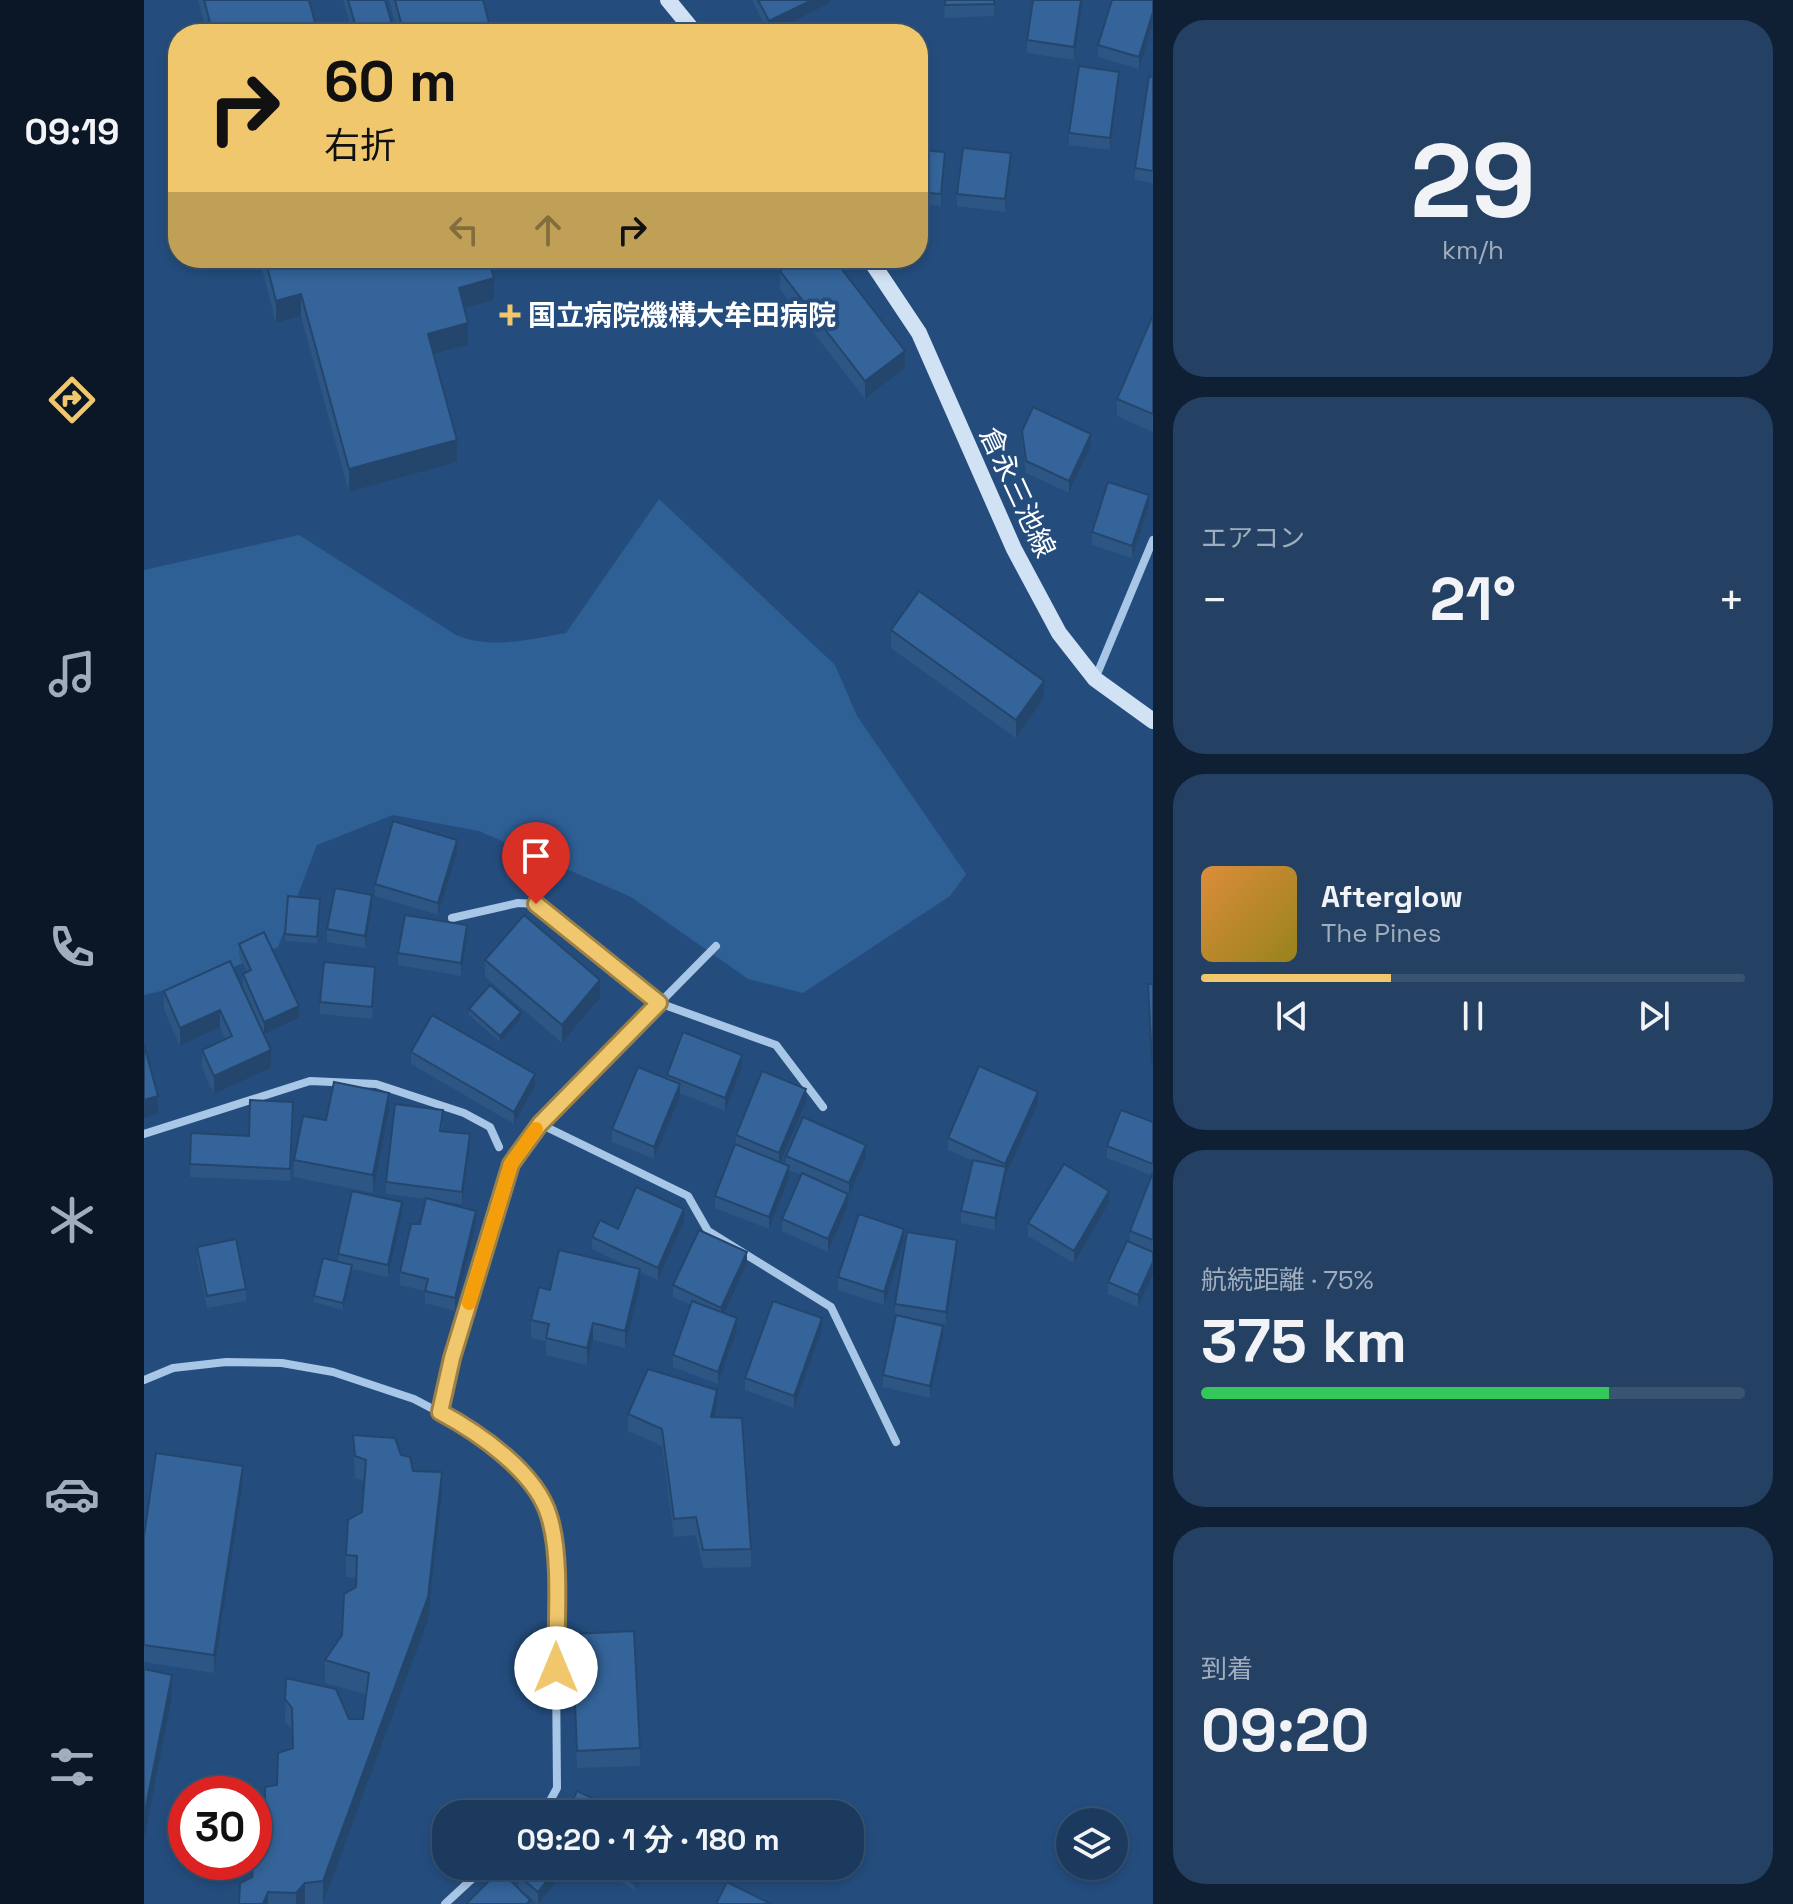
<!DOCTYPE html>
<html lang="ja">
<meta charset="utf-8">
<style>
body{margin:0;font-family:"Space Grotesk","Noto Sans JP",sans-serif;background:#244164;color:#f1f3f6;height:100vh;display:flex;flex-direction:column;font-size:30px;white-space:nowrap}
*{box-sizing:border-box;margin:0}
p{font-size:26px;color:#a0adbc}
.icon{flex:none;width:44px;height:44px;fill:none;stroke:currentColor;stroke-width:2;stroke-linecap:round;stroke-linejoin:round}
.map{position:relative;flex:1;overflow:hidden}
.panel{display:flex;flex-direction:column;gap:20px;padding:20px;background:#0f2034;width:640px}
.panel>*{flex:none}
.guide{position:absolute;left:24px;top:24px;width:760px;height:244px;border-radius:32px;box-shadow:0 4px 12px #0003,0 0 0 2px #395473;background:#f0c76c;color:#111;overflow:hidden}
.controls{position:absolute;left:912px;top:1808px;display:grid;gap:16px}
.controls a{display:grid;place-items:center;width:72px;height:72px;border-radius:50%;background:#1b3a5e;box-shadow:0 4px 12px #0003,0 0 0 2px #395473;font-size:40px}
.speed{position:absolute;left:24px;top:1776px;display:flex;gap:16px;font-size:40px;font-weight:700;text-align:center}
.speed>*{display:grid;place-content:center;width:104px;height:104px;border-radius:50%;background:#1b3a5e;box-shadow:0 4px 12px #0003,0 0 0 2px #395473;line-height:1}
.speed .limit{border:12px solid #d22;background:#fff;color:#111}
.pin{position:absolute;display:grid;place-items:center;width:68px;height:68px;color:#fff;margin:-82px -34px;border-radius:50% 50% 50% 0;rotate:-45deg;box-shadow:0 0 8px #0007}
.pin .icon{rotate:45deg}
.me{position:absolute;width:88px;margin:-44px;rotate:0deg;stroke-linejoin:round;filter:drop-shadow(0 0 6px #0008)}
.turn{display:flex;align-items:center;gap:28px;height:168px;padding:0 24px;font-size:36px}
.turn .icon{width:104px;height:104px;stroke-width:2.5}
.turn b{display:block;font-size:56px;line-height:68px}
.lanes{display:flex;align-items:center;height:76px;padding:0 24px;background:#0003;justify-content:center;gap:40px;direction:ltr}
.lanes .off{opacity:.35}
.big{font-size:60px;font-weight:700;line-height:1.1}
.panel .card{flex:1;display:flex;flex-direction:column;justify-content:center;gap:12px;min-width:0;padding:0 28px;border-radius:32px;background:#244164}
.panel .dial{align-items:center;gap:0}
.dial b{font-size:104px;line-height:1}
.song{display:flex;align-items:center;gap:24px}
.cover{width:96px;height:96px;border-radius:12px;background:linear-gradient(135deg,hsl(30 70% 55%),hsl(50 70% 35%))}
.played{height:8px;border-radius:4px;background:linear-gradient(90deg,#f0c76c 35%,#395473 35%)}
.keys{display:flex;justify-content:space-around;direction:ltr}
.heat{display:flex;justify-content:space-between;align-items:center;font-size:44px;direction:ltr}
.charge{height:12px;border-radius:6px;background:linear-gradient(90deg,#34c759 75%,#395473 0)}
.trip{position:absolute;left:288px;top:1800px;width:432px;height:80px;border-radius:32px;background:#1b3a5e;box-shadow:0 4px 12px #0003,0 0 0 2px #395473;font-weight:700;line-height:80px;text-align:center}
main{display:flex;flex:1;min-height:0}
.tab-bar{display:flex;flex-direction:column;width:144px;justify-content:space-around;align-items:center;background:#0b1726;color:#a0adbc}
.tab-bar .icon{width:56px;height:56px}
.tab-bar .active{color:#f0c76c}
.tab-bar b{font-size:36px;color:#f1f3f6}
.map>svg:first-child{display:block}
.green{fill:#2e5f95}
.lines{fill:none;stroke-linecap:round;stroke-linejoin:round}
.minor{stroke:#a8c6e6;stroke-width:8}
.secondary{stroke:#d2e2f5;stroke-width:16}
.wall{fill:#2d5684}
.shaded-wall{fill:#24466c}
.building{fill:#34649a;stroke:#24466c;stroke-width:2}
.route-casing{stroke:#9c8146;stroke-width:20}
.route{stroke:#f0c76c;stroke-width:14}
.slow{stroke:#f59e0b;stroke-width:14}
.poi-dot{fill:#f0c76c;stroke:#244d7e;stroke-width:3}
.labels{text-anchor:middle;stroke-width:8;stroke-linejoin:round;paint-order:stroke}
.poi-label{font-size:28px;font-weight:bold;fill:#fff;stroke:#244d7e;text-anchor:start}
.street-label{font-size:28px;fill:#fff;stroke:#244d7e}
</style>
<main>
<nav class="tab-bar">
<b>09:19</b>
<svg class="icon active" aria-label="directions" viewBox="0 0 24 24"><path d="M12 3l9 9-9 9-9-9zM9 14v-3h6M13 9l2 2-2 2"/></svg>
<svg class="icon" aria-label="music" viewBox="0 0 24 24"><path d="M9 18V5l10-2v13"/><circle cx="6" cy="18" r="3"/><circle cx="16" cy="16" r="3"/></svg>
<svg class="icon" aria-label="phone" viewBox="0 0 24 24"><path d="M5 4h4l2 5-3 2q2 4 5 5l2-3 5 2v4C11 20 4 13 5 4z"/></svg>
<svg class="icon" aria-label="climate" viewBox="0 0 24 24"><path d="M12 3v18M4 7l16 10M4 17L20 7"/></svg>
<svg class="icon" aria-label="car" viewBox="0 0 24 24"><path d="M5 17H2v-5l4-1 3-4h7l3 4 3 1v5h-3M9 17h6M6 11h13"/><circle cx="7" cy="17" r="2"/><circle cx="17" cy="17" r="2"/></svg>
<svg class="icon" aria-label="filters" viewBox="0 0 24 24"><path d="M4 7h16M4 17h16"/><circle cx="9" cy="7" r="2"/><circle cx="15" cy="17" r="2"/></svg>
</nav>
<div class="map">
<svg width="1009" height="1904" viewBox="0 0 1009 1904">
<rect width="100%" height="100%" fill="#244d7e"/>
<path class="green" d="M515 499 691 665 713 716 822 874 806 896 659 993 604 979 487 897 335 831 249 815 173 845 134 947 59 981 0 995V570L155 535 312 635C347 650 386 639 422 633Z"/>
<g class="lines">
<g class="minor">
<polyline points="951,679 1009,540"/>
<polyline points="308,918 374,903 392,904 515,1003 632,1045 679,1107"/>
<polyline points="396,1124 544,1196 564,1231 687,1307 752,1442"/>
<polyline points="0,1134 166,1081 232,1084 320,1113 346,1127 355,1147"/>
<polyline points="0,1380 29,1368 82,1362 138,1363 189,1372 270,1399 323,1427 380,1473 405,1513 411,1548 413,1788 399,1814"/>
<polyline points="296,1412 308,1358 367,1164 396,1124 572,946"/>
<polyline points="301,1904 342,1866"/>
</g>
<g class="secondary">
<polyline points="524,0 552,34"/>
<polyline points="725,258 775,333 870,549 915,633 951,679 1009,721"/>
</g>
</g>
<g class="wall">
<polygon points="54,0 165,0 172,34 63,34"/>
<polygon points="199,0 241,0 250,34 209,34"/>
<polygon points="245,0 339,0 348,34 254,34"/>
<polygon points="608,0 686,0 686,3 625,34"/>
<polygon points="800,0 850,0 850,16 801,18"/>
<polygon points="939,0 930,60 883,53 883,40"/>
<polygon points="1009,0 1009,24 995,69 954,57 954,45"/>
<polygon points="1009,77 1009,183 991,180 991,168"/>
<polygon points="975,84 966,150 925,145 925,133"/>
<polygon points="774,150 801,165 797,206 774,204"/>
<polygon points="867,165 861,212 813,206 813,194"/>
<polygon points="115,258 346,258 350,300 320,308 324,345 290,355 313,462 205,492 157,316 132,323"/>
<polygon points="636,271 761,368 721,399 636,289"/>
<polygon points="1009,315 1009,432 973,416 973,399"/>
<polygon points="878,431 947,446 925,493 882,473 878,443"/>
<polygon points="1005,507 988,558 948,545 948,532"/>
<polygon points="747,630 900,698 872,738 747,648"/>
<polygon points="313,853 294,915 231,896 231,884"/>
<polygon points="176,899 173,943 141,941 141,934"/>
<polygon points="228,907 221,948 183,942 183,929"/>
<polygon points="323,938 317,976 254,965 254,953"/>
<polygon points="95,944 155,1018 120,1034 99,987 99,974 103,972 95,956"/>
<polygon points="341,960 456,998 418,1043 341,977"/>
<polygon points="86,961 127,1068 70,1094 58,1068 58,1050 81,1039 76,1027 36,1046 20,1009 20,991"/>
<polygon points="231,979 228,1019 176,1014 176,1002"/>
<polygon points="325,1009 377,1018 356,1042 325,1015"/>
<polygon points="267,1052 391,1086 370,1124 267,1064"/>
<polygon points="598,1068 581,1111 536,1093 536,1097 510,1159 468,1142 468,1129 523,1079 523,1075"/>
<polygon points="662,1102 637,1163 642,1165 642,1156 722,1157 705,1196 704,1195 704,1206 684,1252 638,1231 638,1219 658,1175 645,1170 645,1178 625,1229 571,1208 571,1196 592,1145 592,1135"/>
<polygon points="894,1104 862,1175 851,1230 817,1223 817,1211 829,1161 804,1150 804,1138"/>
<polygon points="245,1111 229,1193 150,1177 150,1160"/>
<polygon points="149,1115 146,1181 46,1177 47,1133 105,1136"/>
<polygon points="299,1122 298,1131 326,1146 318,1204 290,1200 332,1223 311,1311 281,1303 281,1291 256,1285 256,1272 276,1224 281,1199 242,1194 242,1182"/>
<polygon points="1009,1122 1009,1275 994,1307 964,1294 964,1282 986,1242 986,1231 1007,1175 963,1158 963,1146"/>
<polygon points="965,1203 930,1263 884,1236 884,1223"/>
<polygon points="258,1215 244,1277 208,1269 199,1310 170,1302 170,1296 194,1262 194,1254"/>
<polygon points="540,1222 514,1280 496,1272 496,1287 481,1348 449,1340 443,1365 402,1355 402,1341 387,1338 387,1320 406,1290 486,1267 448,1249 448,1237 474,1229"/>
<polygon points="760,1242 740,1305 694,1290 694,1277"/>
<polygon points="53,1247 102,1289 102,1301 63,1308 53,1259"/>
<polygon points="813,1252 802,1324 773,1320 799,1338 786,1398 739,1387 739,1375 751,1317 751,1304"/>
<polygon points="603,1264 580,1313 593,1330 574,1384 529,1367 529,1355 547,1305 529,1297 529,1285"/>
<polygon points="678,1330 650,1408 601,1390 601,1378"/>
<polygon points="573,1407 571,1418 607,1549 607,1567 559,1568 552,1535 530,1537 518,1446 484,1431 484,1414"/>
<polygon points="209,1435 257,1455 269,1471 298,1494 284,1620 179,1904 95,1904 108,1877 121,1836 133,1785 149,1748 148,1730 141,1722 142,1678 205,1719 219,1719 222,1694 181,1683 181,1660 198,1635 212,1587 212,1578 202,1577 202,1555 218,1512 220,1481 211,1478"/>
<polygon points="99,1483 70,1673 0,1662 0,1536"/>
<polygon points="428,1634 496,1748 496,1766 433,1768"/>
<polygon points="426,1866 394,1904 375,1888 375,1876"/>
<polygon points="505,1866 491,1890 466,1876 466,1869"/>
</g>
<g class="shaded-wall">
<polygon points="668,0 686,0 686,3 625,34 625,21"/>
<polygon points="937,0 939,0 930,60 930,47"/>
<polygon points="1009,12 1009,24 995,69 995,57"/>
<polygon points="172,26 172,34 142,34"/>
<polygon points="975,72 975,84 966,150 966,138"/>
<polygon points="801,152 801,165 797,206 797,194"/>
<polygon points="867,153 867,165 861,212 861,199"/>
<polygon points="350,278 350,300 315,310 315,288"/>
<polygon points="157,294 157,316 132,323 132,301"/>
<polygon points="324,323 324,345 284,356 284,334"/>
<polygon points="761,351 761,368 721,399 721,381"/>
<polygon points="947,434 947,446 925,493 925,481"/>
<polygon points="313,440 313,462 205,492 205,469"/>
<polygon points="1005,495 1005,507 988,558 988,546"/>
<polygon points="900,681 900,698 872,738 872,720"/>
<polygon points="313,840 313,853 294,915 294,903"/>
<polygon points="228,895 228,907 221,948 221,936"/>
<polygon points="323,925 323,938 317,976 317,963"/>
<polygon points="456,980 456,998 418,1043 418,1025"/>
<polygon points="155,1006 155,1018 120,1034 120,1022"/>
<polygon points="76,1010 76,1027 36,1046 36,1028"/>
<polygon points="377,1012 377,1018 356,1042 356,1036"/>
<polygon points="127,1050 127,1068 70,1094 70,1076"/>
<polygon points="598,1055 598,1068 581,1111 581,1098"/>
<polygon points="391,1074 391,1086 370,1124 370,1112"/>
<polygon points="536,1084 536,1097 510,1159 510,1147"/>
<polygon points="662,1089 662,1102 635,1166 635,1153"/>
<polygon points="894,1092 894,1104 862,1175 851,1230 851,1218 861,1169 861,1164"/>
<polygon points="245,1093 245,1111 229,1193 229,1175"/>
<polygon points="14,1096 14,1114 0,1118 0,1100"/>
<polygon points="326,1134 326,1146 318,1204 318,1192"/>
<polygon points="722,1145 722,1157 705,1196 705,1183"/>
<polygon points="645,1166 645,1178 625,1229 625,1217"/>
<polygon points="965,1191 965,1203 930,1263 930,1251"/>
<polygon points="704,1194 704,1206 684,1252 684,1239"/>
<polygon points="258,1202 258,1215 244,1277 244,1265"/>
<polygon points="540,1209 540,1222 514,1280 514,1268"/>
<polygon points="332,1211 332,1223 311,1311 311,1298"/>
<polygon points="760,1229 760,1242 740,1305 740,1292"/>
<polygon points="813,1240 813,1252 802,1324 802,1312"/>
<polygon points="603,1252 603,1264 577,1320 577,1308"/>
<polygon points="1009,1262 1009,1275 994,1307 994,1295"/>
<polygon points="208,1265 208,1272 199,1310 199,1303"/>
<polygon points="496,1269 496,1287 481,1348 481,1331"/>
<polygon points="593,1318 593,1330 574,1384 574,1372"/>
<polygon points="678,1318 678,1330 650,1408 650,1396"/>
<polygon points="449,1323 449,1340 443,1365 443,1348"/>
<polygon points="799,1326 799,1338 786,1398 786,1386"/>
<polygon points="573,1390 573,1407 567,1435 567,1417"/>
<polygon points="99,1466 99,1483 70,1673 70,1655"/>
<polygon points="298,1472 298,1494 284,1620 179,1904 179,1881"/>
<polygon points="28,1675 28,1697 0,1839 0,1816"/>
<polygon points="455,1801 455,1808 452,1814 449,1814"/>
<polygon points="415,1866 426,1866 394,1904 394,1892"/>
<polygon points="501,1866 505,1866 491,1890 491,1884"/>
<polygon points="161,1883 161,1904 152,1904 152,1893"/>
<polygon points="124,1892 124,1904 119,1904"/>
</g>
<g class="building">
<polygon points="60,0 165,0 172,26 142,34 69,34"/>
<polygon points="204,0 241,0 250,31 240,34 214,34"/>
<polygon points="251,0 339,0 348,34 260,34"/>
<polygon points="614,0 668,0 625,21"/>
<polygon points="801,0 850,0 850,4 801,5"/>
<polygon points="889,0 937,0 930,47 883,40"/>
<polygon points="968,0 1009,0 1009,12 995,57 954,45"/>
<polygon points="935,66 975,72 966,138 925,133"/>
<polygon points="1005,76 1009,77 1009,171 991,168"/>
<polygon points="819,148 867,153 861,199 813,194"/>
<polygon points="774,150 801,152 797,194 774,192"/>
<polygon points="121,258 344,258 350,278 315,288 324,323 284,334 313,440 205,469 157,294 132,301"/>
<polygon points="653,258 689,258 761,351 721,381 636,271"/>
<polygon points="1009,315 1009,414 973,399"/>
<polygon points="889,407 947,434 925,481 882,461 878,431"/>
<polygon points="964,482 1005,495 988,546 948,532"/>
<polygon points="775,591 900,681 872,720 747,630"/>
<polygon points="249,821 313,840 294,903 231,884"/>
<polygon points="191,888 228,895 221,936 183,929"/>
<polygon points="144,896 176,899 173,937 141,934"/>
<polygon points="261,915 323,925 317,963 254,953"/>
<polygon points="380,915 456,980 418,1025 341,960"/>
<polygon points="120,932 155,1006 120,1022 99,974 107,970 95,944"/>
<polygon points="86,961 127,1050 70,1076 58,1050 88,1036 76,1010 36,1028 20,991"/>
<polygon points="180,962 231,967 228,1007 176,1002"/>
<polygon points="1004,984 1009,984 1009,1063 1008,1063"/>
<polygon points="346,985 377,1012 356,1036 325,1009"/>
<polygon points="288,1015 391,1074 370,1112 267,1052"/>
<polygon points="539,1032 598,1055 581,1098 523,1075"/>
<polygon points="0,1045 14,1096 0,1100"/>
<polygon points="835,1066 894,1092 861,1164 804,1138"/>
<polygon points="494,1067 536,1084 510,1147 468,1129"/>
<polygon points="618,1071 662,1089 635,1153 592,1135"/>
<polygon points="190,1082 245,1093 229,1175 150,1160 159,1116 182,1120"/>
<polygon points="106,1100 149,1102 146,1169 46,1164 47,1133 105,1136"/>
<polygon points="251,1104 299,1110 296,1131 326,1134 318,1192 242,1182"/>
<polygon points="977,1110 1009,1122 1009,1164 963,1146"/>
<polygon points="659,1117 722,1145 705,1183 642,1156"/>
<polygon points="591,1144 645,1166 625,1217 571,1196"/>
<polygon points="829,1160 862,1167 851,1218 817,1211"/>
<polygon points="920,1164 965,1191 930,1251 884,1223"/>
<polygon points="1009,1172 1009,1240 986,1231"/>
<polygon points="658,1173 704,1194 684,1239 638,1219"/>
<polygon points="492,1187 540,1209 514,1268 448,1237 456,1220 474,1229"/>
<polygon points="208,1191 258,1202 244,1265 194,1254"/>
<polygon points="282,1198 332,1211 311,1298 281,1291 284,1279 256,1272 267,1224 276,1224"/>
<polygon points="715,1214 760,1229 740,1292 694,1277"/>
<polygon points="555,1230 603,1252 577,1308 529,1285"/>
<polygon points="763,1232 813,1240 802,1312 751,1304"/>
<polygon points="92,1239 102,1289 63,1296 53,1247"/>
<polygon points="983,1241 1009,1252 1009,1262 994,1295 964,1282"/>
<polygon points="415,1250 496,1269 481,1331 449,1323 443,1348 402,1338 405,1324 387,1320 395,1287 406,1290"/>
<polygon points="179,1258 208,1265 199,1303 170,1296"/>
<polygon points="548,1301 593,1318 574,1372 529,1355"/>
<polygon points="629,1301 678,1318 650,1396 601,1378"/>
<polygon points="752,1315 799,1326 786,1386 739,1375"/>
<polygon points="504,1369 573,1390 567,1417 598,1418 607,1549 559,1550 552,1517 530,1519 518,1429 484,1414"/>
<polygon points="209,1435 251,1438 257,1455 266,1457 269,1471 298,1472 284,1597 179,1881 161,1883 152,1893 124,1892 119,1904 95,1904 96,1883 108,1877 109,1862 110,1862 110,1836 121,1836 121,1787 133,1785 134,1753 149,1748 148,1708 141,1699 142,1678 192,1689 205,1719 219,1719 225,1673 181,1660 198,1635 200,1594 212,1587 213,1556 202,1555 204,1520 218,1512 222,1460 211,1456"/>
<polygon points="12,1453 99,1466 70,1655 0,1645 0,1536"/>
<polygon points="490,1631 496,1748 433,1751 428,1634"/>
<polygon points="0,1669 28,1675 0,1816"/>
<polygon points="433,1791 455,1801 449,1814 422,1814"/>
<polygon points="383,1866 415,1866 394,1892 375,1876"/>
<polygon points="468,1866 501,1866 491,1884 466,1869"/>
<polygon points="356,1870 386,1900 383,1904 322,1904"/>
<polygon points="583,1882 627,1904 572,1904"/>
</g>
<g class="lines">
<defs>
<path id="route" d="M392 904 515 1003 396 1124 367 1164 308 1358 296 1412C335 1433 392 1472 405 1516 418 1557 412 1623 412 1668"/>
</defs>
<use href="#route" class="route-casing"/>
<use href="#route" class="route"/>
<polyline class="slow" points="325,1303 367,1164 392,1129"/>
</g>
<path class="poi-dot" d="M362 303h8v8h8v8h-8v8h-8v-8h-8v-8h8z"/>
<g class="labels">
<g class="poi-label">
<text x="384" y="325">国立病院機構大牟田病院</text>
</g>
<g class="street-label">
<text transform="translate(874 492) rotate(65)" y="10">倉永三池線</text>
</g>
</g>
</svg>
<div class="controls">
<a><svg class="icon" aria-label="layers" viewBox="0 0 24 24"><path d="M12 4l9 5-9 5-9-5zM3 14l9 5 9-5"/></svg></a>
</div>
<div class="speed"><div class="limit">30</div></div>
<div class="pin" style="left:392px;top:904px;background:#d93025"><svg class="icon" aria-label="arrive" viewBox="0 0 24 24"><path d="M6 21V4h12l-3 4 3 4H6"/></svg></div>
<svg class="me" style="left:412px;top:1668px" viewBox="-20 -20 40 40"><circle r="19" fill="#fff"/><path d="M0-13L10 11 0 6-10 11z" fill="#f0c76c"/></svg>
<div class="trip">09:20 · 1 分 · 180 m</div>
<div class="guide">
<div class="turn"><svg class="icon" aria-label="right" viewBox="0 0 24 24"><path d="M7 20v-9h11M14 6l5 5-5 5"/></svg><div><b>60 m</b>右折</div></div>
<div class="lanes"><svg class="icon off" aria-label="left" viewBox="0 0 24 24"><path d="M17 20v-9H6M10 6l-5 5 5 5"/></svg><svg class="icon off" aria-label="ahead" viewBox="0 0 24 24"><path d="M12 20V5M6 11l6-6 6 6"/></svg><svg class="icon" aria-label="right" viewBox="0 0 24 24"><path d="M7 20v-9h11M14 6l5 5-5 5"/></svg></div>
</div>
</div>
<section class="panel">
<div class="card dial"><b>29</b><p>km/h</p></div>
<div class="card"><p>エアコン</p>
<div class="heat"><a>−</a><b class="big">21°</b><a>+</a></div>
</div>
<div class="card">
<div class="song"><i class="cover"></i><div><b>Afterglow</b><p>The Pines</p></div></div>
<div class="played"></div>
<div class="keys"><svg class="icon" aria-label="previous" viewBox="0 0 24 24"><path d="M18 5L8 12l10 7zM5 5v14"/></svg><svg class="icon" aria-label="pause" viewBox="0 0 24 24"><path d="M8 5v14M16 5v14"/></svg><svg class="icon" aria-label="next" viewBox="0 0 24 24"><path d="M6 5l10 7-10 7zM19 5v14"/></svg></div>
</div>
<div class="card"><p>航続距離 · 75%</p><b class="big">375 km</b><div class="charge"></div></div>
<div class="card"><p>到着</p><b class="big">09:20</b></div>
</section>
</main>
